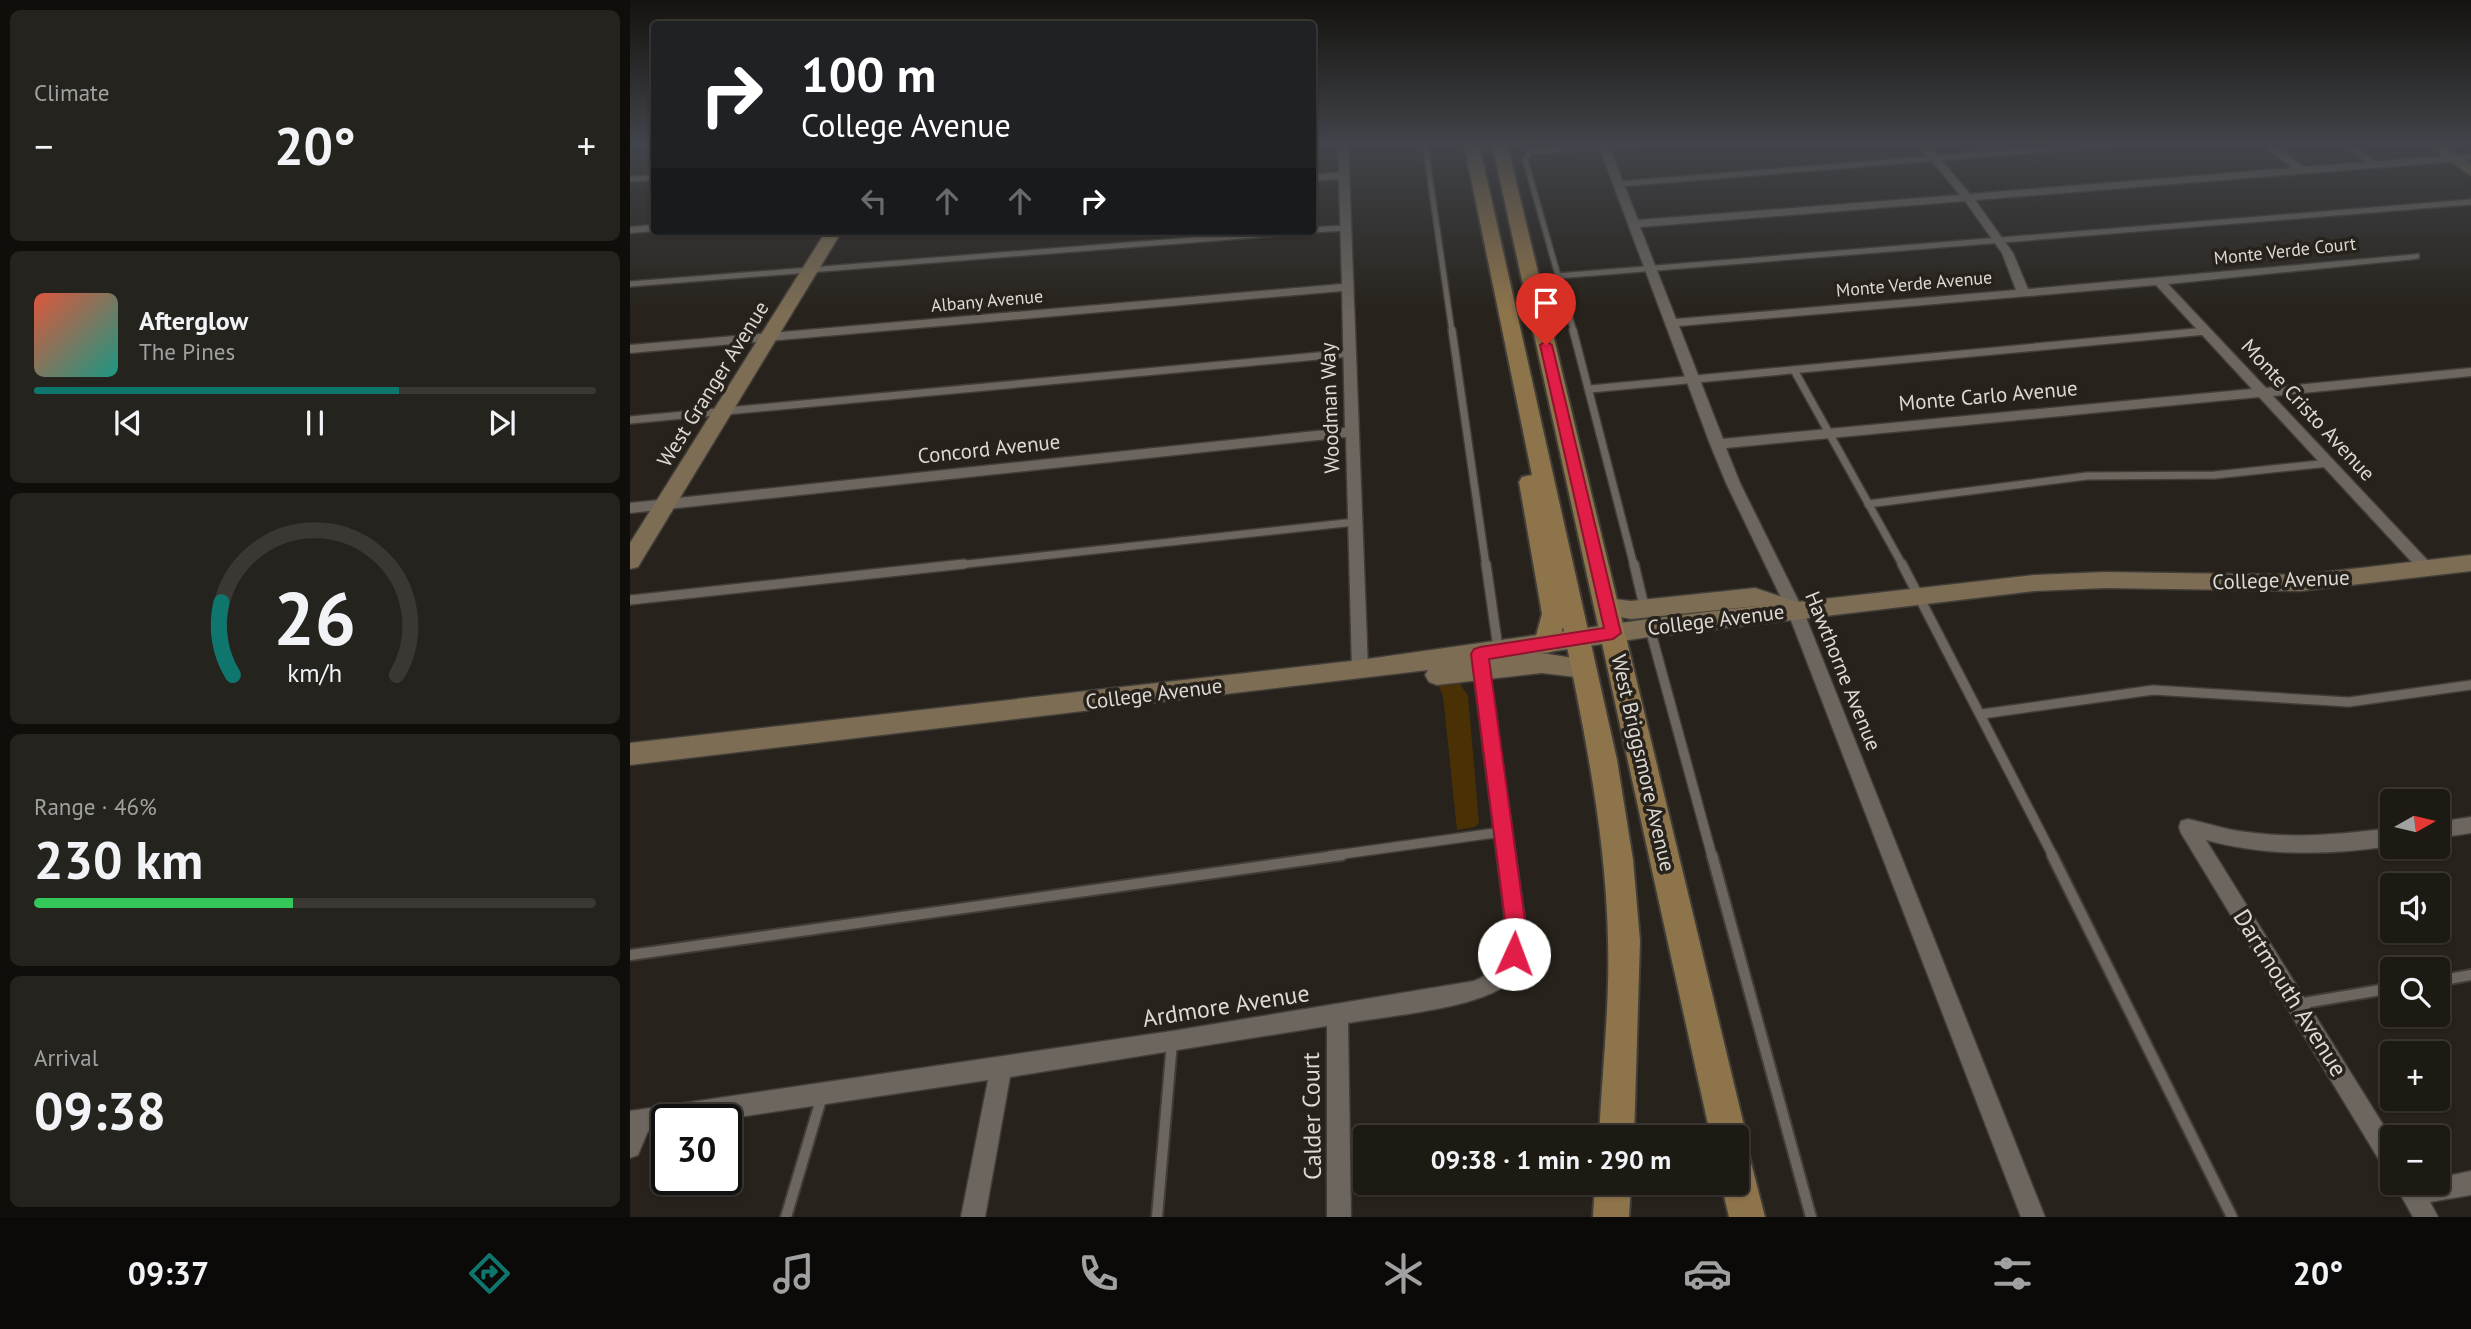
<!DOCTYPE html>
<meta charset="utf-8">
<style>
body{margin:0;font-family:"PT Sans",sans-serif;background:#25231d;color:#f1f3f6;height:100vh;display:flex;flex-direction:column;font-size:26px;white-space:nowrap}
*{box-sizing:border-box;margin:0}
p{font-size:23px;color:#a0a1a0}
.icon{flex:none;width:38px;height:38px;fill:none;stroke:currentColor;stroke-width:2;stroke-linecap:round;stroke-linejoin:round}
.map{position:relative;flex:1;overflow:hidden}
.panel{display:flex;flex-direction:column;gap:10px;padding:10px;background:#100e0b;width:630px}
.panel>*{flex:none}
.banner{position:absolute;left:21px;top:21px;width:665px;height:214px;border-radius:7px;box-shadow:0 2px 5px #0004,0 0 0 2px #3b3834;background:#202124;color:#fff;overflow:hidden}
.needle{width:46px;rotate:82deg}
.fabs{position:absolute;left:1750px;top:789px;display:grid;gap:14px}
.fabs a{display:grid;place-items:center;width:70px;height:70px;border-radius:7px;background:#1d1a14;box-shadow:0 2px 5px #0004,0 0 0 2px #3b3834;font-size:35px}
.speed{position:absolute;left:21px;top:1104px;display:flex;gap:14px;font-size:35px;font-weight:700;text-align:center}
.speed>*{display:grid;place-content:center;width:91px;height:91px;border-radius:50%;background:#1d1a14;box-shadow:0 2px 5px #0004,0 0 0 2px #3b3834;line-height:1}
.speed .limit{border:4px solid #111;border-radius:10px;background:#fff;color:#111}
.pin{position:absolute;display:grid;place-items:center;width:60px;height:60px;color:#fff;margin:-72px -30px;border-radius:50% 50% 50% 0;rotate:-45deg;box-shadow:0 0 7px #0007}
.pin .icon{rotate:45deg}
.me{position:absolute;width:77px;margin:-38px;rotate:2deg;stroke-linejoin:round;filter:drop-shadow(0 0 5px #0008)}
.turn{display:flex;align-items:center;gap:24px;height:147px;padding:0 35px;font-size:32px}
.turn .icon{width:91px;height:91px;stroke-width:2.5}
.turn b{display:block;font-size:49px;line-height:60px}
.lanes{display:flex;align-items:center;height:66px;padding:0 35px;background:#0003;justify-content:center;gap:35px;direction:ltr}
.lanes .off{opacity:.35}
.big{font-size:52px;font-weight:800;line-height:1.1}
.panel .widget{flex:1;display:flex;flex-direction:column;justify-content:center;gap:10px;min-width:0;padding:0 24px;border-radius:10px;background:#25231d}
.panel .dial{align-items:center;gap:0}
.dial svg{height:182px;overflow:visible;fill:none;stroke:#3b3834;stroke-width:7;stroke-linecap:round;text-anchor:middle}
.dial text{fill:#f1f3f6;stroke:none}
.song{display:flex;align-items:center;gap:21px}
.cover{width:84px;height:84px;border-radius:10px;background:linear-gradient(135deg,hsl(10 70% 55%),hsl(170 70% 35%))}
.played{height:7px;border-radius:4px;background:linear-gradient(90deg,#0f766e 65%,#3b3834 65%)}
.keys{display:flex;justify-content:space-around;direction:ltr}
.heat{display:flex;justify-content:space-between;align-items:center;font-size:38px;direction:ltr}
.charge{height:10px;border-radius:5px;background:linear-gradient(90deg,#34c759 46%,#3b3834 0)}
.trip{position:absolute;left:723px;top:1125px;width:396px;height:70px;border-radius:7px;background:#1d1a14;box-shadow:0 2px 5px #0004,0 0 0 2px #3b3834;font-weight:800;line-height:70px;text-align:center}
.menu{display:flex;height:112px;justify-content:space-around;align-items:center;background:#0c0a08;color:#a0a1a0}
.menu .icon{width:49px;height:49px}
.menu .on{color:#0f766e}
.menu b{font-size:32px;color:#f1f3f6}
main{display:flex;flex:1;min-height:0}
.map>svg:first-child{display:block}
.green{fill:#493105}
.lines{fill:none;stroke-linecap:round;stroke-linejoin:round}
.lane-far3-casing{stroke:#413d38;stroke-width:8}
.lane-far2-casing{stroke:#413d38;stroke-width:10}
.lane-far1-casing{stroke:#413d38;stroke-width:12}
.lane-casing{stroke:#413d38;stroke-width:14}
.street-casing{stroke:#413d38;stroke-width:3}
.secondary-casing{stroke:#413d38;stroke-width:3}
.primary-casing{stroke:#413d38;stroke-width:4}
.lane-far3{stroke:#6c665e;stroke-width:5}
.lane-far2{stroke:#6c665e;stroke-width:7}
.lane-far1{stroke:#6c665e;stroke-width:9}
.lane{stroke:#6c665e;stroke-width:10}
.street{fill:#6c665e;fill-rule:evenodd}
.secondary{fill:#7d6d54;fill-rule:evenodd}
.primary{fill:#8e744b;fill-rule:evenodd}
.route{fill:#e11d48;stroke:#92132f;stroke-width:2}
.labels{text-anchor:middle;stroke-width:7;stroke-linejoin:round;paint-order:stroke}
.far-street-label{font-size:18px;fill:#dddad5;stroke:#27221b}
.street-label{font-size:21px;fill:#dddad5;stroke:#27221b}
.near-street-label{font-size:24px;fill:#dddad5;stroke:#27221b}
</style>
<main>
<section class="panel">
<div class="widget"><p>Climate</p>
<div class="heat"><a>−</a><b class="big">20°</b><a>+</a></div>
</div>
<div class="widget">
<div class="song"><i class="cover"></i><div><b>Afterglow</b><p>The Pines</p></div></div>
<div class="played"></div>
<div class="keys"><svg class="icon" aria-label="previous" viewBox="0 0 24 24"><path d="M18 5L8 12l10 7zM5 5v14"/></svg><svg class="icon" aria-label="pause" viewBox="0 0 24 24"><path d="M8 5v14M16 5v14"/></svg><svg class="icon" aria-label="next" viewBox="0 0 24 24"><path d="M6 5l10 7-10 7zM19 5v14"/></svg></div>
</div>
<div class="widget dial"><svg viewBox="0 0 100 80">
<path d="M14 69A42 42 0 1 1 86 69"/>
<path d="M14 69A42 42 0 0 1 9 37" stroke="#0f766e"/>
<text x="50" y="56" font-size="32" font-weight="700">26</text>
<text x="50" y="72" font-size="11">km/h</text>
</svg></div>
<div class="widget"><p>Range · 46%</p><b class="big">230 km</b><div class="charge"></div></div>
<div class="widget"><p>Arrival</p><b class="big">09:38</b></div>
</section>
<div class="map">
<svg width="1841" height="1217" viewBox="0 0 1841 1217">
<rect width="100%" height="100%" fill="#27221b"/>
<polygon class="green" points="828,681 838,696 849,823 845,827 827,830 813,696 808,684"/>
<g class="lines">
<defs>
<g id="lane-far3">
<polyline points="795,144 822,332"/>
<polyline points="1717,144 1743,164"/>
<polyline points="901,151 895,159 944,332"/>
<polyline points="0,179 24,178"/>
<polyline points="989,184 1480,144"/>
<polyline points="682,230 715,228"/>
<polyline points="927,276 1841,202"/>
<polyline points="0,284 676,231"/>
<polyline points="1563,332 1576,331"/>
</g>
<g id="lane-far2">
<polyline points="822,330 856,566"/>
<polyline points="943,330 1004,566"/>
<polyline points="1164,370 1273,566"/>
<polyline points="960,389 1576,331"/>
<polyline points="0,420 720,353"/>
<polyline points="1238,504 1457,476 1585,475 1699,463"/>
<polyline points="318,566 725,522"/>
</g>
<g id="lane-far1">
<polyline points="856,564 868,648"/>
<polyline points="1004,564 1015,610"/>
<polyline points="1272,564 1423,856"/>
<polyline points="0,600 334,564"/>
<polyline points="1020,629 1082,856"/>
<polyline points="1352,714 1523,690 1719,702 1841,685"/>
<polyline points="699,856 872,832"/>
</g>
<g id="lane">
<polyline points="1082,855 1181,1217"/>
<polyline points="1422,855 1602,1217"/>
<polyline points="0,955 712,855"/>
<polyline points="1808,981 1841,975"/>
<polyline points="1668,1004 1762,988"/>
<polyline points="156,1217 192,1096"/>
<polyline points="527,1217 542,1042"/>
</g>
<g id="street">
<polygon points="708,144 718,144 738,670 736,675 730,677 724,675 722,670 716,437 0,513 0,503 715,428 712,291 0,353 0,345 712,284 709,179 682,181 682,175 709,172"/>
<path d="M969 144H1014L1009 147 980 149 1008 220 1330 195 1288 144H1298L1340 194 1662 168 1633 144H1644L1674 167 1841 154V160L1345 200 1383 253 1398 289 1789 254V258L1785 259 1538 284 1636 388 1841 368V376L1643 396 1801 564 1804 568 1801 572H1791L1629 397 1096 448 1110 483 1173 610 1415 1217H1391L1157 610 1096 483 1080 444 970 149 901 154 896 151 901 148ZM1335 201 1372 253 1386 290 1046 319 1010 227ZM1526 285 1622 389 1093 439 1049 326Z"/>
<polygon points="24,225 25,231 0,233 0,227"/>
<path d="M850 653 856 655 858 660 896 928C895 945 894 965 882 979 859 1008 756 1016 718 1023L721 1217H697V1026L380 1077 355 1217H331L358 1080 89 1120H37V1128L18 1131 8 1155 0 1158V1111L542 1031 844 981C870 970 874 954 876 928L842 660 844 655Z"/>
<polygon points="1841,817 1841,833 1808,838 1808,822"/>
<path d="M1558 819C1577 823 1596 830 1616 832 1665 839 1714 834 1762 828V846C1700 855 1638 857 1576 840L1762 1139V1171L1754 1168 1551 833 1549 827 1551 821Z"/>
<polygon points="1841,1171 1841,1195 1800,1202 1808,1217 1783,1217 1764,1183 1808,1183 1808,1178"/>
</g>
<g id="secondary">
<polygon points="1796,144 1812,144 1841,165 1841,176"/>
<polygon points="196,231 212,231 8,567 0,569 0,543"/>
<polygon points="1841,555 1841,571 1670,591 1475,588 1405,591 1019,637 899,655 912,653 962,661 966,668 962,675 954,678 912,673 807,685 799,682 795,675 798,670 0,765 0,743 730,660 1019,619 1127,606 1001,619 969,613 966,607 969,601 977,598 1001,601 1125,588 1167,602 1405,575 1475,572 1670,575"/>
</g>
<g id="primary">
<path d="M834 144H849L987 760 1003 860 1010 941 1004 1138H969C972 1072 980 1005 978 940 976 834 954 730 933 627L926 650 917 653 908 650 904 643 912 614 889 482 892 477 902 475Z"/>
<polygon points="862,144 877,144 1117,1138 1109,1151 1119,1155 1135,1217 1099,1217 1091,1183 1106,1183 1106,1138 1081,1138"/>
<polygon points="965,1183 1001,1183 999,1217 963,1217"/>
</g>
</defs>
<use href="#lane-far3" class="lane-far3-casing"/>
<use href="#lane-far2" class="lane-far2-casing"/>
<use href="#lane-far1" class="lane-far1-casing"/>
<use href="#lane" class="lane-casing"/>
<use href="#street" class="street-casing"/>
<use href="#secondary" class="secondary-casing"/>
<use href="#primary" class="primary-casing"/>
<use href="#lane-far3" class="lane-far3"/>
<use href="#lane-far2" class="lane-far2"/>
<use href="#lane-far1" class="lane-far1"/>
<use href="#lane" class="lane"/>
<use href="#street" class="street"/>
<use href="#secondary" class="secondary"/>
<use href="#primary" class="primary"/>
</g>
<linearGradient id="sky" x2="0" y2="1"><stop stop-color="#15130f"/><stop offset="0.46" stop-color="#41444a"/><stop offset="1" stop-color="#41444a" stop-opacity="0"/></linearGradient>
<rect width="1841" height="314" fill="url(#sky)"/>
<polygon class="route" points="916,341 922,345 991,633 983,639 859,659 896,928 891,962 884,965 877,962 874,954 876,928 841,654 844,649 850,647 974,628 910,345"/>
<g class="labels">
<g class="far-street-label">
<text transform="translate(1655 251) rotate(-6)" y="6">Monte Verde Court</text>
<text transform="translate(1284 284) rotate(-5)" y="6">Monte Verde Avenue</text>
<text transform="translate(357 301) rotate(-5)" y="6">Albany Avenue</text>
</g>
<g class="street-label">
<text transform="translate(83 384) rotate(-58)" y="7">West Granger Avenue</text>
<text transform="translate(1358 396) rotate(-5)" y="7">Monte Carlo Avenue</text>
<text transform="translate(700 408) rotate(-92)" y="7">Woodman Way</text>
<text transform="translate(1678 410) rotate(47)" y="7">Monte Cristo Avenue</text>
<text transform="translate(359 449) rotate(-6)" y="7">Concord Avenue</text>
<text transform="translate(1651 580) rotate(-2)" y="7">College Avenue</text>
<text transform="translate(1086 620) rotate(-7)" y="7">College Avenue</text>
<text transform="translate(1213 671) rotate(68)" y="7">Hawthorne Avenue</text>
<text transform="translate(524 694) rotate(-7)" y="7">College Avenue</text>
<text transform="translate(1013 763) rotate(77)" y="7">West Briggsmore Avenue</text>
</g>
<g class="near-street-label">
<text transform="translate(1660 993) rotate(58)" y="8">Dartmouth Avenue</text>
<text transform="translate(596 1006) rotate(-9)" y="8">Ardmore Avenue</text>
<text transform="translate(682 1116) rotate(-91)" y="8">Calder Court</text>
</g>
</g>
</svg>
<div class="fabs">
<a><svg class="needle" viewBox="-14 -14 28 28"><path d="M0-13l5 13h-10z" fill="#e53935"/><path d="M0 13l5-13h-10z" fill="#a0a1a0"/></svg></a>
<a><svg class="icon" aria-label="sound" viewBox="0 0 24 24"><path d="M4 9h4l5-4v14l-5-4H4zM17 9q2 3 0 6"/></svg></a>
<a><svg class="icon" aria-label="search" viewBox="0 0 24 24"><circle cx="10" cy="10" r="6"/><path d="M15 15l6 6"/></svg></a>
<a>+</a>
<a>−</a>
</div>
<div class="speed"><div class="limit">30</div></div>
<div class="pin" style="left:916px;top:345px;background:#d93025"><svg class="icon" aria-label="arrive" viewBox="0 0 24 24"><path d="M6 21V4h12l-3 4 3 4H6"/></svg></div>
<svg class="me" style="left:884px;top:954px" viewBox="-20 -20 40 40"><circle r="19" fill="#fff"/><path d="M0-13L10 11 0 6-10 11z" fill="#e11d48"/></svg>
<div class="trip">09:38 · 1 min · 290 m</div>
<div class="banner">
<div class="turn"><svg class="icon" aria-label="right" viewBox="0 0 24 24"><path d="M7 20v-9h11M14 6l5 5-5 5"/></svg><div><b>100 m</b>College Avenue</div></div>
<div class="lanes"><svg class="icon off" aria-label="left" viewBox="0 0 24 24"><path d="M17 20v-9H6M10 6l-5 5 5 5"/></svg><svg class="icon off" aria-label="ahead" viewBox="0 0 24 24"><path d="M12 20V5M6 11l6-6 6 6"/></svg><svg class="icon off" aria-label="ahead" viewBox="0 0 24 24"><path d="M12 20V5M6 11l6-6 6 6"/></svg><svg class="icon" aria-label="right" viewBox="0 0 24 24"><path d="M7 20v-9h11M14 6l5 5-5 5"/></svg></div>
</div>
</div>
</main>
<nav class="menu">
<b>09:37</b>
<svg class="icon on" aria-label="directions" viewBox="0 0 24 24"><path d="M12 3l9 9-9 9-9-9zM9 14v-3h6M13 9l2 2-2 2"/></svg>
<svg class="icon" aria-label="music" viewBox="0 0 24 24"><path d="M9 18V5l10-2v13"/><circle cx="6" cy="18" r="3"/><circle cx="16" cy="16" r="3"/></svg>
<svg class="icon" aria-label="phone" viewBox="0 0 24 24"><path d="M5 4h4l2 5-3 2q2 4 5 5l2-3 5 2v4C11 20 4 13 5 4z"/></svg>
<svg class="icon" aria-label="climate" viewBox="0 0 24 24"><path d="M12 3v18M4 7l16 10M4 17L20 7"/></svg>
<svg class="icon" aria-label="car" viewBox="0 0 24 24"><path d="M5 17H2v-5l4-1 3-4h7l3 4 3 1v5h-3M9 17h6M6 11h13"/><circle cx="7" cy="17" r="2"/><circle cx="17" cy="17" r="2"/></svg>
<svg class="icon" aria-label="filters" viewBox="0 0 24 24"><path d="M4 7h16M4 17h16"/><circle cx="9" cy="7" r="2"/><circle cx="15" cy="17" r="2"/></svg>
<b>20°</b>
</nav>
